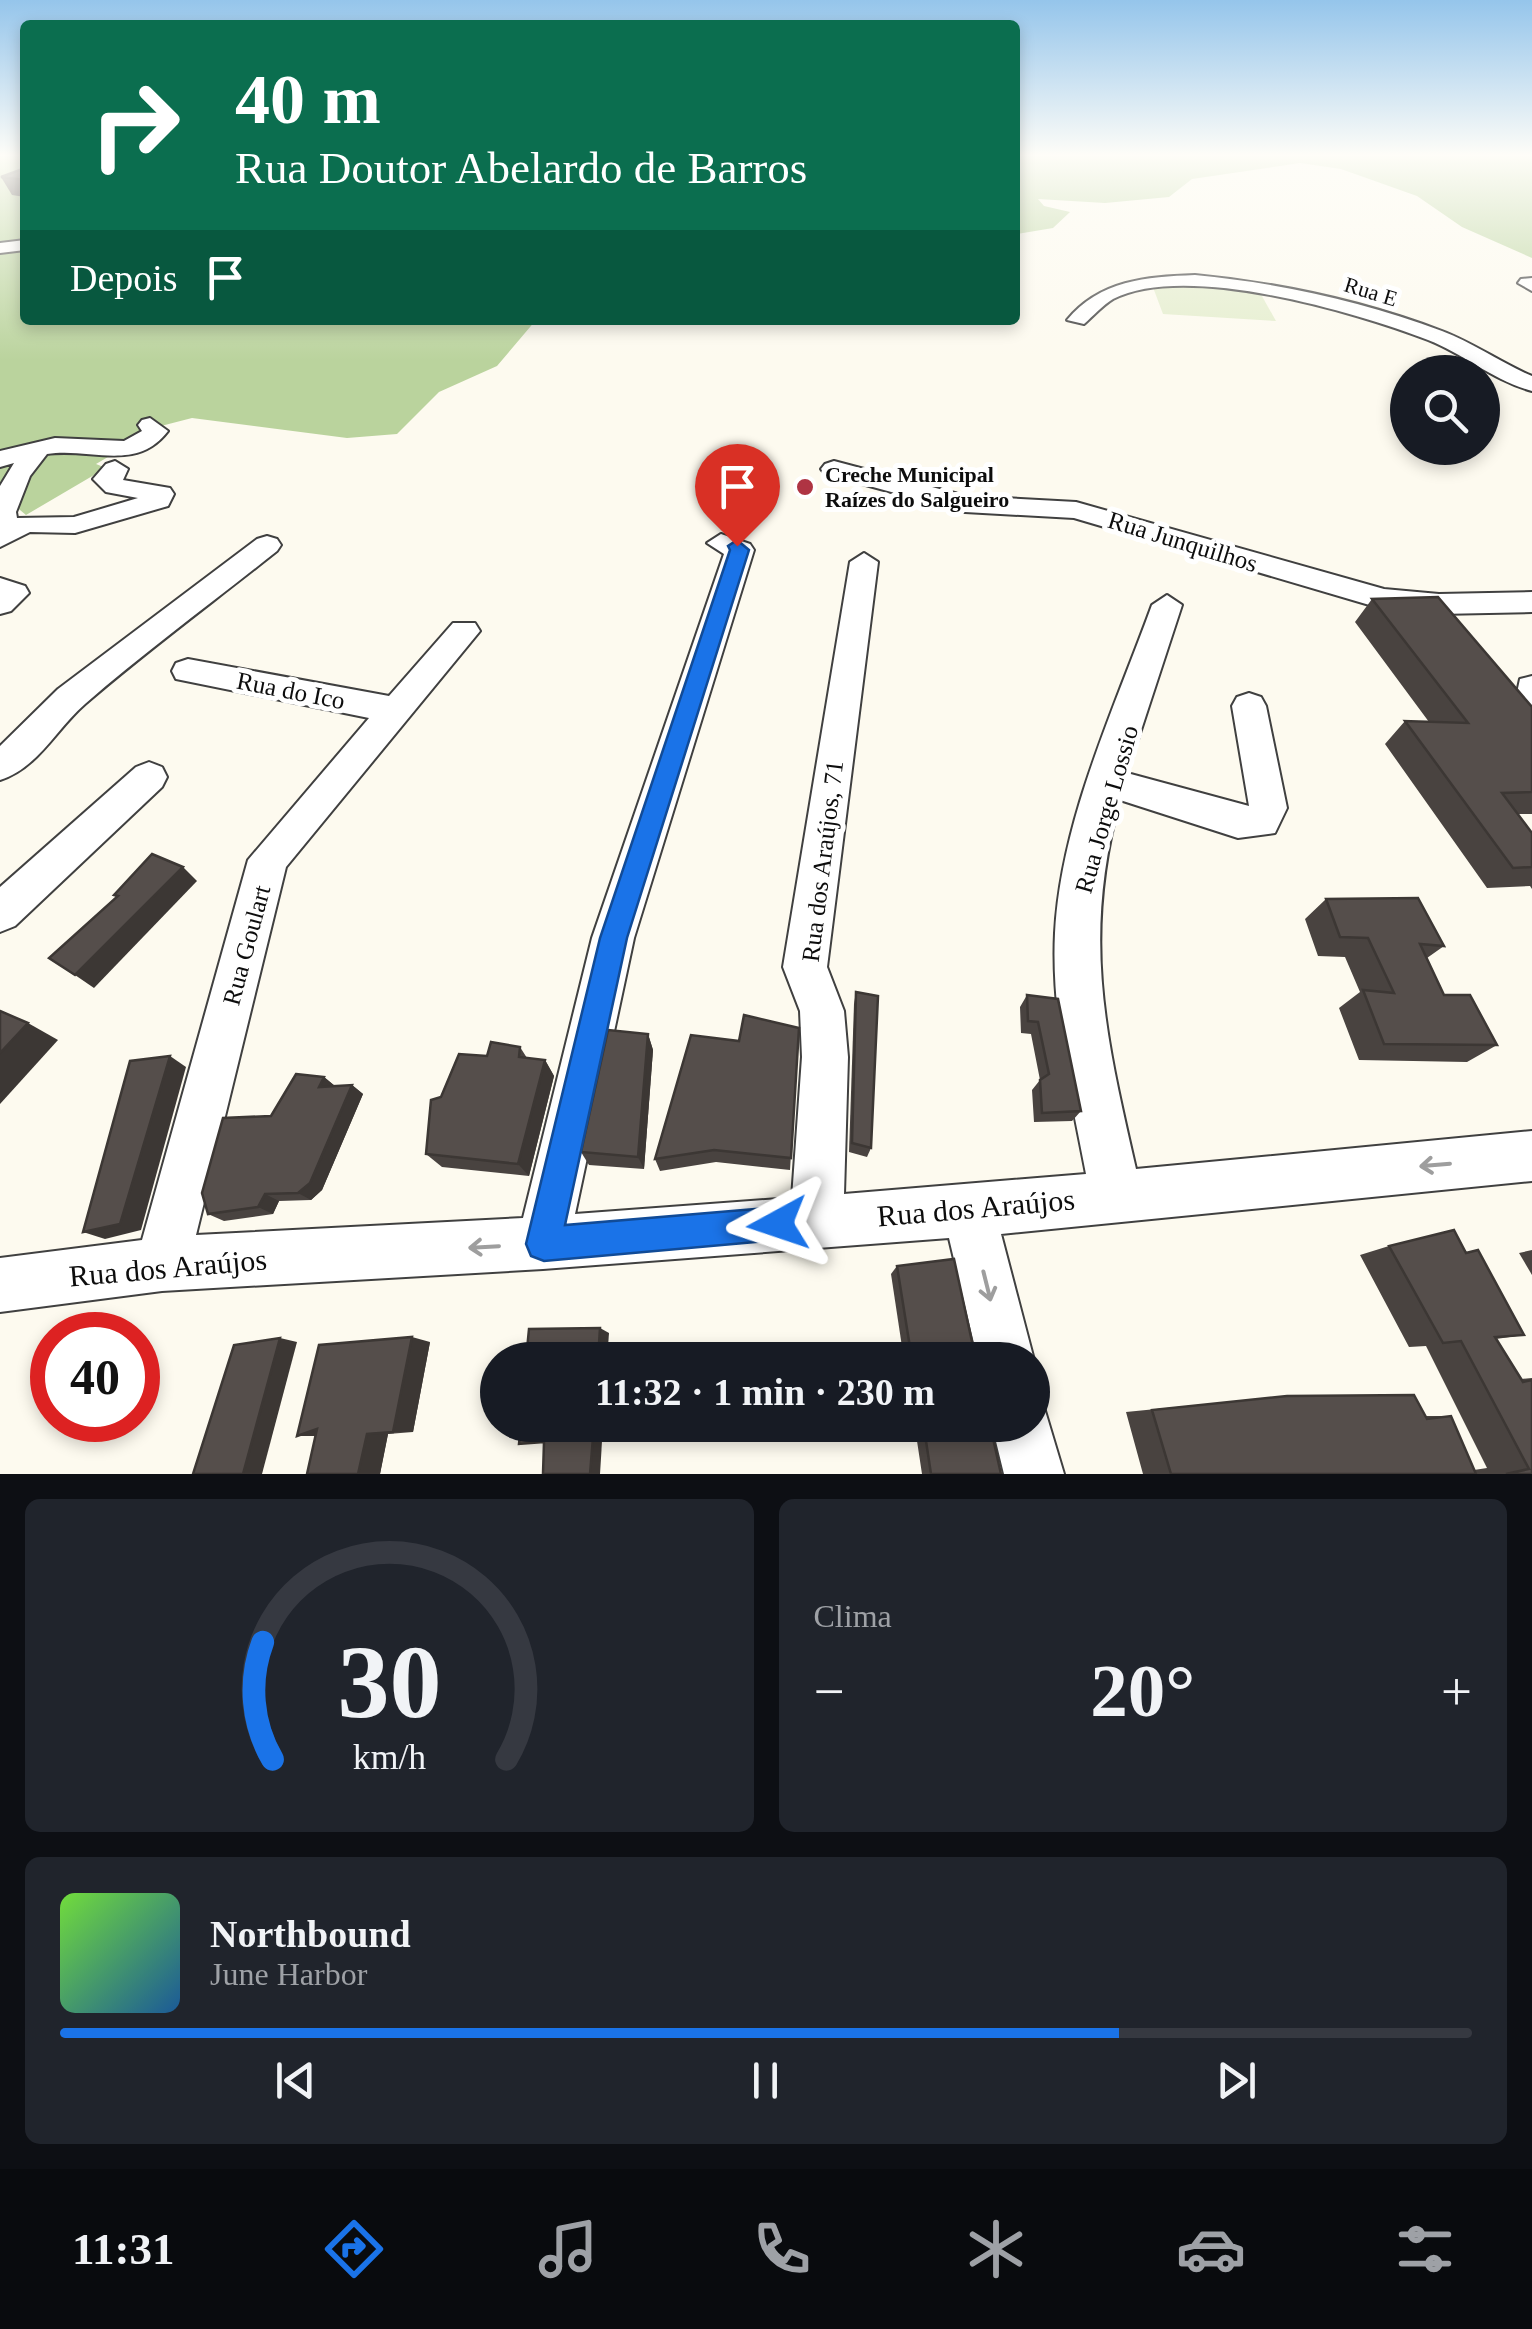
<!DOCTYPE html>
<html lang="pt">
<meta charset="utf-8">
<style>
body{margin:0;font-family:"Times New Roman",serif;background:#20242c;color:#f1f3f6;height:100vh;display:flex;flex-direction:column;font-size:38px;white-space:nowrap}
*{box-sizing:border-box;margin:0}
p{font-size:32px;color:#9ea1a6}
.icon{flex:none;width:55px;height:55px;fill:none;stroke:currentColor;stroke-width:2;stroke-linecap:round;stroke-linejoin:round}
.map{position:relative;height:1474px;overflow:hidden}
.details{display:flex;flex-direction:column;gap:25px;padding:25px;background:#0d0f14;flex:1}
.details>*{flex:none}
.guide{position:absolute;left:20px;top:20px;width:1000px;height:305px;border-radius:10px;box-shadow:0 5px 15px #0003;background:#0b6e4f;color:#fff;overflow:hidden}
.tools{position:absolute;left:1390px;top:355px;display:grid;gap:20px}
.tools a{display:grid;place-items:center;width:110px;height:110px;border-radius:50%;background:#171b24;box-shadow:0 5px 15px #0003;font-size:50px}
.speed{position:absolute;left:30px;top:1312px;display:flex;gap:20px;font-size:50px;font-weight:700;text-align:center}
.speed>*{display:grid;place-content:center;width:130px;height:130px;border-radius:50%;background:#171b24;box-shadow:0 5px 15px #0003;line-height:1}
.speed .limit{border:15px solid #d22;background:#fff;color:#111}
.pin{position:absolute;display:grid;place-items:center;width:85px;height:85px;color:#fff;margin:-102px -42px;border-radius:50% 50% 50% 0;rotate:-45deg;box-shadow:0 0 10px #0007}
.pin .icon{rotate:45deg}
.me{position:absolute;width:110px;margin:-55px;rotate:265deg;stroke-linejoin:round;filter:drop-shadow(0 0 8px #0008)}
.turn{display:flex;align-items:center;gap:35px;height:210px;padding:0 50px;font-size:45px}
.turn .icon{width:130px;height:130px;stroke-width:2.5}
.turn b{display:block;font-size:70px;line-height:85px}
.then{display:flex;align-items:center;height:95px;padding:0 50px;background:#0003;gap:20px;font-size:38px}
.big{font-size:75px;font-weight:700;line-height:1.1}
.details .widget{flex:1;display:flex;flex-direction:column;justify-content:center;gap:15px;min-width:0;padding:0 35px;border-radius:15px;background:#20242c}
.details .dial{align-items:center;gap:0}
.dial svg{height:260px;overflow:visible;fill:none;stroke:#363941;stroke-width:7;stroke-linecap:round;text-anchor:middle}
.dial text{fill:#f1f3f6;stroke:none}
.song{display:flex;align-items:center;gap:30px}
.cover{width:120px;height:120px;border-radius:15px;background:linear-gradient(135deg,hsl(100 70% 55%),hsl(210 70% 35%))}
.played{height:10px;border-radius:5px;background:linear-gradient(90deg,#1a73e8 75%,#363941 75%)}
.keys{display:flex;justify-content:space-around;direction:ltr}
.heat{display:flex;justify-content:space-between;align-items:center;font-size:55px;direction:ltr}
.details .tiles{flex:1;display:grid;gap:25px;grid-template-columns:1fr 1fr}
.widget:last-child{grid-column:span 2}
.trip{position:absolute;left:480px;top:1342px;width:570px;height:100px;border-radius:50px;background:#171b24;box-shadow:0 5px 15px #0003;font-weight:700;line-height:100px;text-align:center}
.tab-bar{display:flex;height:160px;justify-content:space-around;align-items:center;background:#090b0e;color:#9ea1a6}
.tab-bar .icon{width:70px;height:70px}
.tab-bar .active{color:#1a73e8}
.tab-bar b{font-size:45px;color:#f1f3f6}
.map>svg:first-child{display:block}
.forest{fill:#bad39d}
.pitch{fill:#e4edcd}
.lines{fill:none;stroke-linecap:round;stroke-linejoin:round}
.minor-casing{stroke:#404040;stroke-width:4}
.minor{fill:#fff;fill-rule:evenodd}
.wall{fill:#494340}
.shaded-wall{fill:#3c3734}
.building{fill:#554e4b;stroke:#3c3734;stroke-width:2.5}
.oneway{stroke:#9e9e9e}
.route{fill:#1a73e8;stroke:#114b97;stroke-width:2.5}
.poi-dot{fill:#af3443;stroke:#fff;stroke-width:4}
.labels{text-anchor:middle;stroke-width:10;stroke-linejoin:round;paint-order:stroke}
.far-street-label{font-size:22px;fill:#0d0d0d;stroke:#fff}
.far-poi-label{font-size:22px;font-weight:bold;fill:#0d0d0d;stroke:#fff;text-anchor:start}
.street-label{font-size:25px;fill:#0d0d0d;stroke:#fff}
.near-street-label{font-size:30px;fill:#0d0d0d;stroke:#fff}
</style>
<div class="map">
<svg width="1532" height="1474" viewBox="0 0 1532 1474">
<rect width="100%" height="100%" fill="#fdfaef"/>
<g class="forest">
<polygon points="0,155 25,155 25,320 536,320 497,366 439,392 397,434 347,438 192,418 161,426 96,464 106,468 26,515 14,505 0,509"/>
<polygon points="1015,155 1532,155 1532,258 1462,227 1417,196 1341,169 1300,163 1192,179 1169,197 1105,203 1038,199 1044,206 1070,212 1053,228 1017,234"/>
</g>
<polygon class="pitch" points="1151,282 1258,289 1276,321 1163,314"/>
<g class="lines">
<defs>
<g id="minor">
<polygon points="25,240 25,250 0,253 0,243"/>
<path d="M1195 275C1279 283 1363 301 1442 331 1474 343 1501 363 1532 376V391C1494 381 1464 354 1428 340 1355 312 1186 262 1113 299 1103 305 1093 316 1084 324L1067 320C1100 280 1146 277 1195 275Z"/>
<polygon points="1532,278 1532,291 1518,283 1521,279"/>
<path d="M150 418 168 431C136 473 90 447 47 454L30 476 16 512 17 518 74 517 138 498 106 492 93 479 106 464 115 461 128 469 123 480 170 488 174 494 168 506 75 533 30 532 0 547V486L14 463 0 467V451L55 438 124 441 142 431 138 425 142 420Z"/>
<polygon points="834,461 966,496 1076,502 1384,589 1439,594 1532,592 1532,612 1439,614 1383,609 1074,518 965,512 825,474 821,469 825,464"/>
<path d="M721 534 750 544 754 550 634 938 575 1214 792 1198 802 1057 800 1011 783 967 850 562 864 553 878 562 827 967 844 1011 848 1057 844 1194 1086 1174C1071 1095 1051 1014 1055 933 1061 820 1114 710 1152 605L1167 595 1182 605 1127 773 1249 806 1232 706 1237 697 1249 693 1261 697 1266 706 1287 808 1275 833 1238 838 1120 800C1082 937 1105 1034 1136 1169L1532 1131V1181L1001 1234 1034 1360 1032 1365V1360H978L949 1238 543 1269 162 1291 0 1312V1258L142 1240 248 860 369 718 176 679 172 671 176 663 188 659 389 696 453 623H475L480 631 286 867 196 1235 523 1218 592 938 724 554 707 543Z"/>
<path d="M267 536 277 539 281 545 277 551C213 602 146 651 85 704 56 729 38 768 0 780V746L58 689 257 539Z"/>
<polygon points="0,578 25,586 29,593 11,611 0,614"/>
<polygon points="1532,676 1532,714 1520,711 1515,702 1520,679"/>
<polygon points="149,762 162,767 167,777 162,787 15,926 0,932 0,887 136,767"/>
<polygon points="1032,1400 1043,1404 1064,1474 1004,1474 992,1425 1032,1425"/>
</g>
</defs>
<use href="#minor" class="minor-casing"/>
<use href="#minor" class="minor"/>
</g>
<g class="wall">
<polygon points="25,168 25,197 12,195 1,177"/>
<polygon points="1372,599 1532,707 1532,814 1518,814 1532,833 1532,889 1530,886 1487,888 1385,744 1405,721 1429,722 1355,622"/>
<polygon points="1326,899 1444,946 1427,958 1444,995 1497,1045 1467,1062 1359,1060 1339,1008 1360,992 1345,957 1318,956 1305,919"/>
<polygon points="856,992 871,1148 867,1157 849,1152 854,1004"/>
<polygon points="1027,995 1081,1111 1072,1121 1034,1122 1032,1090 1040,1080 1031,1034 1021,1033 1020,1007"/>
<polygon points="799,1028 790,1170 716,1162 660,1171 655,1159 739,1041"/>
<polygon points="648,1034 653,1050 644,1169 589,1165 581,1152"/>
<polygon points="520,1047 527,1058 545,1060 554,1076 529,1176 442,1167 426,1154 487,1056"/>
<polygon points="324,1077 335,1086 352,1085 363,1094 322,1190 311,1200 279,1201 273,1214 224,1221 208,1214 271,1116"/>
<polygon points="1389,1246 1466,1253 1524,1335 1496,1339 1521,1379 1532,1378 1532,1474 1143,1474 1126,1412 1287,1396 1426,1416 1451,1416 1474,1470 1487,1468 1426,1346 1409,1347 1360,1255"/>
<polygon points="1532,1250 1532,1275 1519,1253"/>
<polygon points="897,1266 976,1360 904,1360 891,1274"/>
<polygon points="430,1342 413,1432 388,1434 380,1474 307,1474 315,1436"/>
<polygon points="932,1425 990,1425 1001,1474 922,1474 917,1441 934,1437"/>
</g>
<g class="shaded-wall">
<polygon points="183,867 197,881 94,988 75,975"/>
<polygon points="28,1023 58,1040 0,1104 0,1053"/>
<polygon points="648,1034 653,1050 644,1169 638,1157"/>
<polygon points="170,1056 186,1067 141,1230 105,1239 83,1232"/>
<polygon points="545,1060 554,1076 529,1176 518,1164"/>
<polygon points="324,1077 336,1087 319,1087"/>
<polygon points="352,1085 363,1094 322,1190 311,1200 298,1193"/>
<polygon points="265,1194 279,1201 273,1214 258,1207"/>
<polygon points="600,1328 609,1333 607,1360 598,1360"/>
<polygon points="412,1337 430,1342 413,1432 393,1432"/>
<polygon points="280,1338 297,1342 262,1474 243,1474"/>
<polygon points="594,1425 603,1425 600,1474 590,1474"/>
<polygon points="317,1429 322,1436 297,1436"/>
<polygon points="367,1434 388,1434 380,1474 358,1474"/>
</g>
<g class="building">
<polygon points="25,168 25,180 1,177"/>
<polygon points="1438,597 1532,707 1532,792 1502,793 1532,833 1532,867 1513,868 1405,721 1468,723 1372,599"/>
<polygon points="152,854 183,867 75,975 49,958 118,896 114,895"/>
<polygon points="1418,898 1444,946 1420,944 1444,995 1470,995 1497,1045 1384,1044 1363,990 1394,993 1368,938 1340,937 1326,899"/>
<polygon points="856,992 878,996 871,1148 852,1143"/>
<polygon points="1027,995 1058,999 1081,1111 1042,1113 1040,1080 1049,1074 1038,1022 1028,1021"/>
<polygon points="0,1011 28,1023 0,1053"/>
<polygon points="744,1015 799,1028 791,1158 714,1150 655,1159 691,1035 739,1041"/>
<polygon points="608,1030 648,1034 638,1157 581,1152"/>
<polygon points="491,1042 520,1047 519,1057 545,1060 518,1164 426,1154 431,1100 441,1097 459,1054 487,1056"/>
<polygon points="170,1056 120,1224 83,1232 130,1061"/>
<polygon points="296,1074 324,1077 319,1087 352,1085 310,1183 298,1193 265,1194 258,1207 208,1214 202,1193 223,1118 271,1116"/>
<polygon points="1454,1230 1466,1253 1478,1250 1524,1335 1495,1337 1523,1382 1532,1380 1532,1474 1506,1474 1529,1469 1461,1341 1443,1343 1389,1246"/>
<polygon points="954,1259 976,1360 912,1360 897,1266"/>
<polygon points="600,1328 598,1360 526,1360 529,1329"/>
<polygon points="412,1337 393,1432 367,1434 358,1474 307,1474 317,1429 297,1436 319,1345"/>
<polygon points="280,1338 243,1474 193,1474 234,1345"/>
<polygon points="1414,1395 1427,1419 1451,1416 1476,1474 1171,1474 1152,1410 1287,1396"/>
<polygon points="521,1425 594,1425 590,1474 543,1474 544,1442 519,1444"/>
<polygon points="941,1425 990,1425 1001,1474 931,1474 926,1441 944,1437"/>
</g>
<defs><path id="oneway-shaft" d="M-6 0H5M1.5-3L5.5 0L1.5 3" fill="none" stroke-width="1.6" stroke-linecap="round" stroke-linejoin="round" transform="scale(2.5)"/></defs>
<g class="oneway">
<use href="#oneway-shaft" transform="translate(1435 1165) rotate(175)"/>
<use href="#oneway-shaft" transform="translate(484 1247) rotate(177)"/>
<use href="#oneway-shaft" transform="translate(987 1286) rotate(76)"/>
</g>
<linearGradient id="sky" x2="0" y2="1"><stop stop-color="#95c5eb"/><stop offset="0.43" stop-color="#fefdf8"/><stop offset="1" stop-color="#fefdf8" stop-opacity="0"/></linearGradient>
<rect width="1532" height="361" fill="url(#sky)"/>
<polygon class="route" points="737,540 749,550 627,938 565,1225 778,1207 790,1212 795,1224 790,1235 778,1240 544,1261 531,1256 526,1244 600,938 730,550 728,546"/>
<circle class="poi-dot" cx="805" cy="487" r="10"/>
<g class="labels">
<g class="far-street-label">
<text transform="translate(1371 291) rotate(17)" y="8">Rua E</text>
</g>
<g class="far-poi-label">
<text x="825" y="482">Creche Municipal<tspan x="825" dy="25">Raízes do Salgueiro</tspan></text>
</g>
<g class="street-label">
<text transform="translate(1183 541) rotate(17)" y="9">Rua Junquilhos</text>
<text transform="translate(291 690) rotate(11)" y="9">Rua do Ico</text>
<text transform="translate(1106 809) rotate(-74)" y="9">Rua Jorge Lossio</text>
<text transform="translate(822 861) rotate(-83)" y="9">Rua dos Araújos, 71</text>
<text transform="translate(246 945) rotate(-75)" y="9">Rua Goulart</text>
</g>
<g class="near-street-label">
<text transform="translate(976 1208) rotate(-5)" y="10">Rua dos Araújos</text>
<text transform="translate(168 1268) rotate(-5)" y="10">Rua dos Araújos</text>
</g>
</g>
</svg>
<div class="tools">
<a><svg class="icon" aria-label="search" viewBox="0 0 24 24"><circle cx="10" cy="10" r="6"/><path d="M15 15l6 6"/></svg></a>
</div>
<div class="speed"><div class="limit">40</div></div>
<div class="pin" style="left:737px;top:546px;background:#d93025"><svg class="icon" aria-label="arrive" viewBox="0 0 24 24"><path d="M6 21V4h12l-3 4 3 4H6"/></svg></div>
<svg class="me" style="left:778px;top:1224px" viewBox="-20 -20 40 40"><path d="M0-17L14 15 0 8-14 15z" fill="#1a73e8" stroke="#fff" stroke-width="4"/></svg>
<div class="trip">11:32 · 1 min · 230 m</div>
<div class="guide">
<div class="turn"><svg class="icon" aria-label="right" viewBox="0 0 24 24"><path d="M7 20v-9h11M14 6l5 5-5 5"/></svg><div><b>40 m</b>Rua Doutor Abelardo de Barros</div></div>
<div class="then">Depois<svg class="icon" aria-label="arrive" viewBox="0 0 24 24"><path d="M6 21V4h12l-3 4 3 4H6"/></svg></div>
</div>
</div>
<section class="details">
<div class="tiles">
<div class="widget dial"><svg viewBox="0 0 100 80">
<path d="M14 69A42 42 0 1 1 86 69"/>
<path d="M14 69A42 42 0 0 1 11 33" stroke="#1a73e8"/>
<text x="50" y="56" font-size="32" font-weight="700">30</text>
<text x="50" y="72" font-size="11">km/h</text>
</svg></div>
<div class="widget"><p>Clima</p>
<div class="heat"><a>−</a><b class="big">20°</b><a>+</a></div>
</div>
<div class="widget">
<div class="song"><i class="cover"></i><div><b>Northbound</b><p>June Harbor</p></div></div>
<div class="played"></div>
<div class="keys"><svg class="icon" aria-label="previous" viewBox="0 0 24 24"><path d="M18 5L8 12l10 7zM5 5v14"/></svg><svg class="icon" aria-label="pause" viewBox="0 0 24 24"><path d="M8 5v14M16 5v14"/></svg><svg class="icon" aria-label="next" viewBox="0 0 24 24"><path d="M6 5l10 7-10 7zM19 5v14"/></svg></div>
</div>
</div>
</section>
<nav class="tab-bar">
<b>11:31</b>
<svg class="icon active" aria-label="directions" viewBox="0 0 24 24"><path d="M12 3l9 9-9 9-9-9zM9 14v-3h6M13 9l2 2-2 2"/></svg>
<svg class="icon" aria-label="music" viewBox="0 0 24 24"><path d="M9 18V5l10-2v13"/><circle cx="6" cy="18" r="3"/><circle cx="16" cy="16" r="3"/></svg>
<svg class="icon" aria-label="phone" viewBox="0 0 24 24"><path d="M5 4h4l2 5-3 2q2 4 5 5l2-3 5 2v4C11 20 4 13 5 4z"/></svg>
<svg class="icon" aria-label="climate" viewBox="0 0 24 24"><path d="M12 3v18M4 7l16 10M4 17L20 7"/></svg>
<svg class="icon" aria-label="car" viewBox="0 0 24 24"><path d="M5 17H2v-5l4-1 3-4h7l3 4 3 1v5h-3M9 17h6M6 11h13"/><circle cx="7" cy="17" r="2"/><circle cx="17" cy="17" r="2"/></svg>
<svg class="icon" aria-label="filters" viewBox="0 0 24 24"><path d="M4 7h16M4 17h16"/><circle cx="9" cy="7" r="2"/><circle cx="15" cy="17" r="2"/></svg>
</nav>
